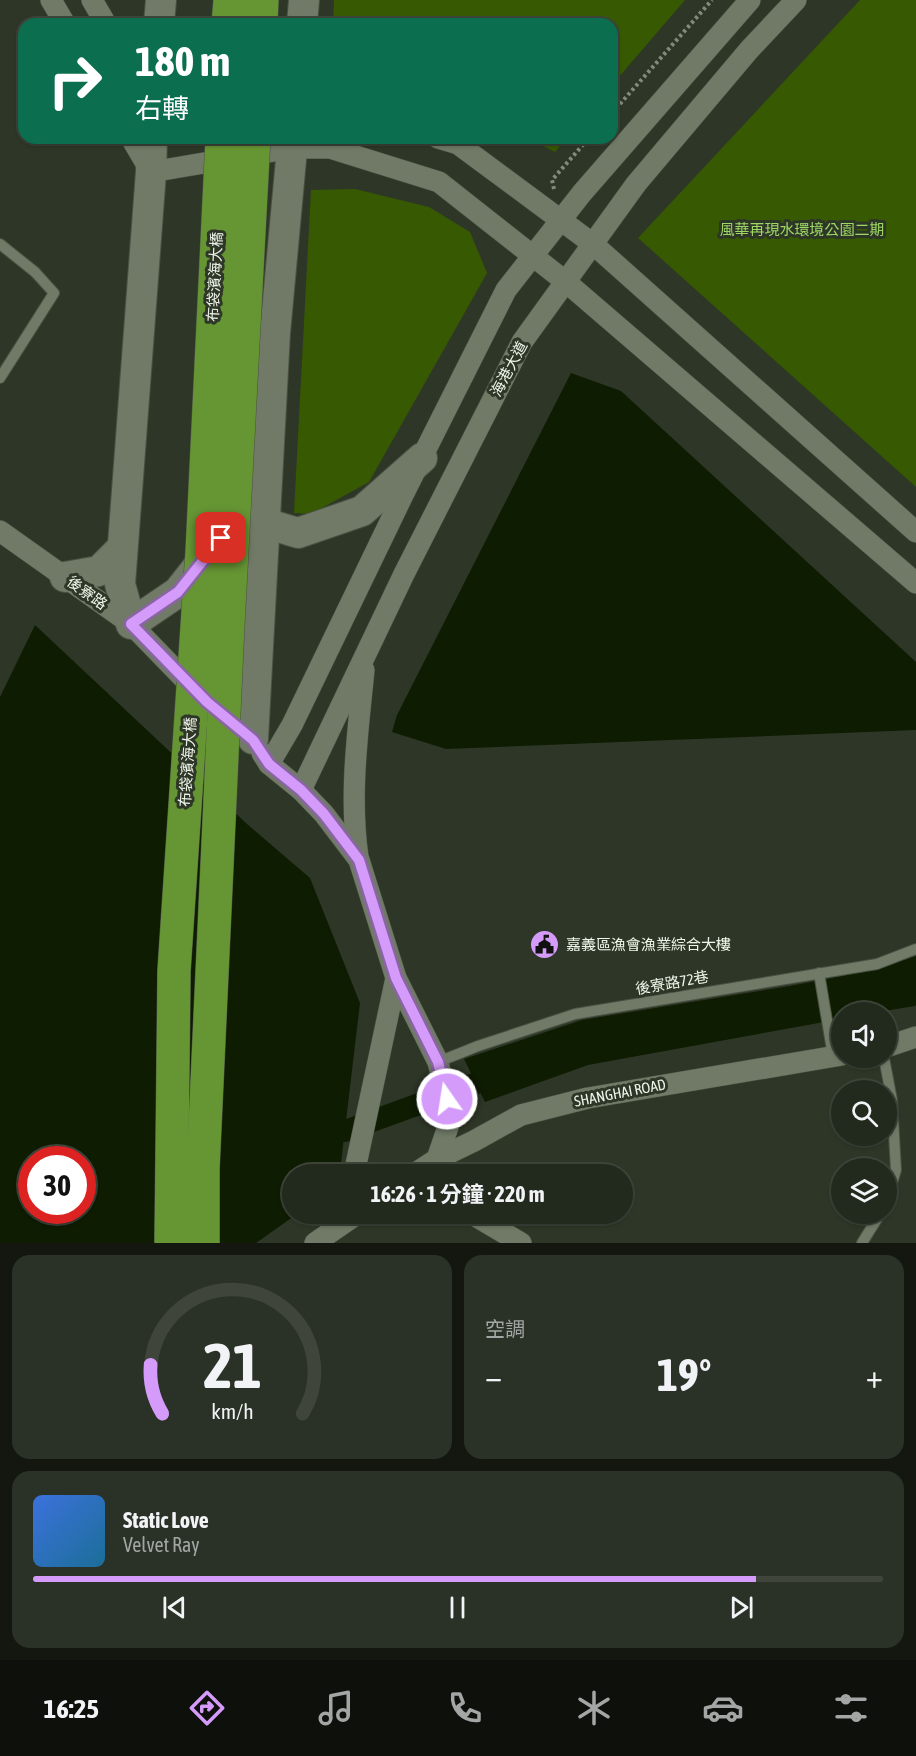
<!DOCTYPE html>
<html lang="zh-TW">
<meta charset="utf-8">
<style>
body{margin:0;font-family:"Asap Condensed","Noto Sans TC",sans-serif;background:#2a3126;color:#f1f3f6;height:100vh;display:flex;flex-direction:column;font-size:22px;white-space:nowrap}
*{box-sizing:border-box;margin:0}
p{font-size:20px;color:#a2a6a4}
.icon{flex:none;width:33px;height:33px;fill:none;stroke:currentColor;stroke-width:2;stroke-linecap:round;stroke-linejoin:round}
.map{position:relative;height:1243px;overflow:hidden}
.side{display:flex;flex-direction:column;gap:12px;padding:12px;background:#131710;flex:1}
.side>*{flex:none}
.banner{position:absolute;left:18px;top:18px;width:600px;height:126px;border-radius:18px;box-shadow:0 2px 4px #0004,0 0 0 2px #3f453b;background:#0b6e4f;color:#fff;overflow:hidden}
.fabs{position:absolute;left:831px;top:1002px;display:grid;gap:12px}
.fabs a{display:grid;place-items:center;width:66px;height:66px;border-radius:50%;background:#22291d;box-shadow:0 2px 4px #0004,0 0 0 2px #3f453b;font-size:30px}
.speed{position:absolute;left:18px;top:1146px;display:flex;gap:12px;font-size:30px;font-weight:700;text-align:center}
.speed>*{display:grid;place-content:center;width:78px;height:78px;border-radius:50%;background:#22291d;box-shadow:0 2px 4px #0004,0 0 0 2px #3f453b;line-height:1}
.speed .limit{border:9px solid #d22;background:#fff;color:#111}
.pin{position:absolute;display:grid;place-items:center;width:51px;height:51px;color:#fff;margin:-26px;border-radius:12px;box-shadow:0 3px 9px #0006}
.me{position:absolute;width:66px;margin:-33px;rotate:347deg;stroke-linejoin:round;filter:drop-shadow(0 0 4px #0008)}
.turn{display:flex;align-items:center;gap:21px;height:126px;padding:0 18px;font-size:27px}
.turn .icon{width:78px;height:78px;stroke-width:2.5}
.turn b{display:block;font-size:42px;line-height:51px}
.big{font-size:45px;font-weight:700;line-height:1.1}
.side .widget{flex:1;display:flex;flex-direction:column;justify-content:center;gap:9px;min-width:0;padding:0 21px;border-radius:18px;background:#2a3126}
.side .dial{align-items:center;gap:0}
.dial svg{height:156px;overflow:visible;fill:none;stroke:#3f453b;stroke-width:7;stroke-linecap:round;text-anchor:middle}
.dial text{fill:#f1f3f6;stroke:none}
.song{display:flex;align-items:center;gap:18px}
.cover{width:72px;height:72px;border-radius:9px;background:linear-gradient(135deg,hsl(220 70% 55%),hsl(200 70% 35%))}
.played{height:6px;border-radius:3px;background:linear-gradient(90deg,#d59bfb 85%,#3f453b 85%)}
.keys{display:flex;justify-content:space-around;direction:ltr}
.heat{display:flex;justify-content:space-between;align-items:center;font-size:33px;direction:ltr}
.side .tiles{flex:1;display:grid;gap:12px;grid-template-columns:1fr 1fr}
.widget:last-child{grid-column:span 2}
.trip{position:absolute;left:282px;top:1164px;width:351px;height:60px;border-radius:30px;background:#22291d;box-shadow:0 2px 4px #0004,0 0 0 2px #3f453b;font-weight:700;line-height:60px;text-align:center}
.tab-bar{display:flex;height:96px;justify-content:space-around;align-items:center;background:#0e100c;color:#a2a6a4}
.tab-bar .icon{width:42px;height:42px}
.tab-bar .selected{color:#d59bfb}
.tab-bar b{font-size:27px;color:#f1f3f6}
.map>svg:first-child{display:block}
.green{fill:#365901}
.water{fill:#0e1c02;fill-rule:evenodd}
.lines{fill:none;stroke-linecap:round;stroke-linejoin:round}
.canal{stroke:#0e1c02;stroke-width:22}
.lane-casing{stroke:#4b5243;stroke-width:12}
.street-casing{stroke:#4b5243;stroke-width:22}
.secondary-casing{stroke:#4b5243;stroke-width:32}
.highway-casing{stroke:#4b5243;stroke-width:34}
.path{stroke:#848b7e;stroke-width:4;stroke-dasharray:3 3;stroke-linecap:butt}
.lane{stroke:#707a67;stroke-width:10}
.street{stroke:#707a67;stroke-width:21}
.secondary{stroke:#707a67;stroke-width:30}
.highway{stroke:#669533;stroke-width:33}
.highway-bridge-casing{stroke:#4b5243;stroke-width:34;stroke-linecap:butt}
.highway-bridge{stroke:#669533;stroke-width:33}
.route-casing{stroke:#8a65a3;stroke-width:15}
.route{stroke:#d59bfb;stroke-width:10}
.labels{text-anchor:middle;stroke-width:6;stroke-linejoin:round;paint-order:stroke}
.park-label{font-size:15px;fill:#9dd764;stroke:#2e3727}
.street-label{font-size:15px;fill:#eef4e9;stroke:#2e3727}
.poi-label{font-size:15px;fill:#eef4e9;stroke:#2e3727;text-anchor:start}
</style>
<div class="map">
<svg width="916" height="1243" viewBox="0 0 916 1243">
<rect width="100%" height="100%" fill="#2e3727"/>
<g class="green">
<polygon points="334,0 685,0 612,85 612,24 333,24"/>
<polygon points="860,0 916,0 916,487 638,238"/>
<polygon points="528,138 567,138 555,152"/>
<polygon points="355,189 429,207 470,232 487,273 369,482 311,514 294,513 311,190"/>
</g>
<g class="water">
<polygon points="571,373 621,391 916,662 916,730 446,749 392,732 397,715"/>
<path d="M35 625 247 824 310 878 360 1003 341 1163 337 1174H292V1214H297L256 1243H0V697ZM32 1160H82V1210H32Z"/>
<polygon points="916,956 916,1005 915,1006 878,1012 842,1012 841,1019 588,1065 485,1102 464,1059 582,1020 790,986 863,972"/>
</g>
<g class="lines">
<polyline class="canal" points="345,1131 504,1073"/>
<defs>
<g id="lane">
<polyline points="0,244 35,272 54,293 0,378"/>
<polyline points="819,973 833,1056"/>
<polyline points="884,1058 892,1100 896,1170 886,1203"/>
<polyline points="438,1062 478,1046 575,1014 877,964 916,949"/>
<polyline points="862,1243 880,1214"/>
</g>
<g id="street">
<polyline points="51,0 65,24"/>
<polyline points="92,0 106,24"/>
<polyline points="131,138 151,172 292,148 330,148 439,182 566,282 916,583"/>
<polyline points="438,138 458,144 593,244 916,532"/>
<polyline points="0,531 131,624 196,691"/>
<polyline points="262,753 269,764 301,790 324,814 359,860 396,978 438,1062 451,1118 437,1159 445,1174"/>
<polyline points="269,764 292,725 403,495 506,290 582,193 750,0"/>
<polyline points="301,790 404,574 522,342 636,184 749,50 796,0"/>
<path d="M358 857C349 795 358 731 364 670"/>
<polyline points="886,1047 916,1037"/>
<polyline points="354,1174 396,978"/>
<polyline points="414,1174 437,1159 474,1141 521,1115 588,1098 842,1055"/>
<polyline points="472,1214 521,1243"/>
<polyline points="315,1243 357,1214"/>
</g>
<g id="secondary">
<polyline points="159,24 161,0"/>
<polyline points="302,24 304,0"/>
<polyline points="152,138 151,172 120,584 131,624 178,592 249,502 268,461"/>
<polyline points="265,523 298,533 362,511 422,458"/>
<polyline points="65,577 99,571 122,548"/>
<polyline points="253,739 275,333 293,138"/>
</g>
<g id="highway">
<polyline points="228,24 230,0"/>
<polyline points="261,24 262,0"/>
</g>
</defs>
<use href="#lane" class="lane-casing"/>
<use href="#street" class="street-casing"/>
<use href="#secondary" class="secondary-casing"/>
<use href="#highway" class="highway-casing"/>
<g class="path">
<polyline points="612,113 712,0"/>
<polyline points="554,189 552,180 589,138"/>
</g>
<use href="#lane" class="lane"/>
<use href="#street" class="street"/>
<use href="#secondary" class="secondary"/>
<use href="#highway" class="highway"/>
<defs>
<g id="highway-bridge">
<polyline points="171,1243 174,971 202,551 222,138"/>
<polyline points="203,1243 203,1169 228,626 254,138"/>
</g>
</defs>
<use href="#highway-bridge" class="highway-bridge-casing"/>
<use href="#highway-bridge" class="highway-bridge"/>
</g>
<g class="lines">
<defs>
<polyline id="route" points="221,538 178,592 131,624 207,702 253,740 269,764 301,790 324,814 359,860 396,978 438,1062 447,1099"/>
</defs>
<use href="#route" class="route-casing"/>
<use href="#route" class="route"/>
</g>
<defs>
<symbol id="civic-disc" viewBox="-11 -11 22 22"><circle r="9.5" fill="#d59bfb" stroke="#2e3727"/><path d="M-.6-6.5H3V-4.5H.6V-3L4-1V1h2V6H-6V1h2V-1L-.6-3ZM-1.2 2.5V6h2.4V2.5Z" fill="#111"/></symbol>
</defs>
<g fill-rule="evenodd">
<use href="#civic-disc" x="528" y="928" width="33" height="33"/>
</g>
<g class="labels">
<g class="park-label">
<text x="802" y="235">風華再現水環境公園二期</text>
</g>
<g class="street-label">
<text transform="translate(215 277) rotate(-87)" y="5">布袋濱海大橋</text>
<text transform="translate(509 369) rotate(-62)" y="5">海港大道</text>
<text transform="translate(87 593) rotate(36)" y="5">後寮路</text>
<text transform="translate(188 762) rotate(-86)" y="5">布袋濱海大橋</text>
<text transform="translate(672 983) rotate(-10)" y="5">後寮路72巷</text>
<text transform="translate(620 1093) rotate(-11)" y="5">SHANGHAI ROAD</text>
</g>
<g class="poi-label">
<text x="566" y="950">嘉義區漁會漁業綜合大樓</text>
</g>
</g>
</svg>
<div class="fabs">
<a><svg class="icon" aria-label="sound" viewBox="0 0 24 24"><path d="M4 9h4l5-4v14l-5-4H4zM17 9q2 3 0 6"/></svg></a>
<a><svg class="icon" aria-label="search" viewBox="0 0 24 24"><circle cx="10" cy="10" r="6"/><path d="M15 15l6 6"/></svg></a>
<a><svg class="icon" aria-label="layers" viewBox="0 0 24 24"><path d="M12 4l9 5-9 5-9-5zM3 14l9 5 9-5"/></svg></a>
</div>
<div class="speed"><div class="limit">30</div></div>
<div class="pin" style="left:221px;top:538px;background:#d93025"><svg class="icon" aria-label="arrive" viewBox="0 0 24 24"><path d="M6 21V4h12l-3 4 3 4H6"/></svg></div>
<svg class="me" style="left:447px;top:1099px" viewBox="-20 -20 40 40"><circle r="17" fill="#d59bfb" stroke="#fff" stroke-width="3"/><path d="M0-11L8 9 0 5-8 9z" fill="#fff"/></svg>
<div class="trip">16:26 · 1 分鐘 · 220 m</div>
<div class="banner">
<div class="turn"><svg class="icon" aria-label="right" viewBox="0 0 24 24"><path d="M7 20v-9h11M14 6l5 5-5 5"/></svg><div><b>180 m</b>右轉</div></div>
</div>
</div>
<section class="side">
<div class="tiles">
<div class="widget dial"><svg viewBox="0 0 100 80">
<path d="M14 69A42 42 0 1 1 86 69"/>
<path d="M14 69A42 42 0 0 1 8 44" stroke="#d59bfb"/>
<text x="50" y="56" font-size="32" font-weight="700">21</text>
<text x="50" y="72" font-size="11">km/h</text>
</svg></div>
<div class="widget"><p>空調</p>
<div class="heat"><a>−</a><b class="big">19°</b><a>+</a></div>
</div>
<div class="widget">
<div class="song"><i class="cover"></i><div><b>Static Love</b><p>Velvet Ray</p></div></div>
<div class="played"></div>
<div class="keys"><svg class="icon" aria-label="previous" viewBox="0 0 24 24"><path d="M18 5L8 12l10 7zM5 5v14"/></svg><svg class="icon" aria-label="pause" viewBox="0 0 24 24"><path d="M8 5v14M16 5v14"/></svg><svg class="icon" aria-label="next" viewBox="0 0 24 24"><path d="M6 5l10 7-10 7zM19 5v14"/></svg></div>
</div>
</div>
</section>
<nav class="tab-bar">
<b>16:25</b>
<svg class="icon selected" aria-label="directions" viewBox="0 0 24 24"><path d="M12 3l9 9-9 9-9-9zM9 14v-3h6M13 9l2 2-2 2"/></svg>
<svg class="icon" aria-label="music" viewBox="0 0 24 24"><path d="M9 18V5l10-2v13"/><circle cx="6" cy="18" r="3"/><circle cx="16" cy="16" r="3"/></svg>
<svg class="icon" aria-label="phone" viewBox="0 0 24 24"><path d="M5 4h4l2 5-3 2q2 4 5 5l2-3 5 2v4C11 20 4 13 5 4z"/></svg>
<svg class="icon" aria-label="climate" viewBox="0 0 24 24"><path d="M12 3v18M4 7l16 10M4 17L20 7"/></svg>
<svg class="icon" aria-label="car" viewBox="0 0 24 24"><path d="M5 17H2v-5l4-1 3-4h7l3 4 3 1v5h-3M9 17h6M6 11h13"/><circle cx="7" cy="17" r="2"/><circle cx="17" cy="17" r="2"/></svg>
<svg class="icon" aria-label="filters" viewBox="0 0 24 24"><path d="M4 7h16M4 17h16"/><circle cx="9" cy="7" r="2"/><circle cx="15" cy="17" r="2"/></svg>
</nav>
